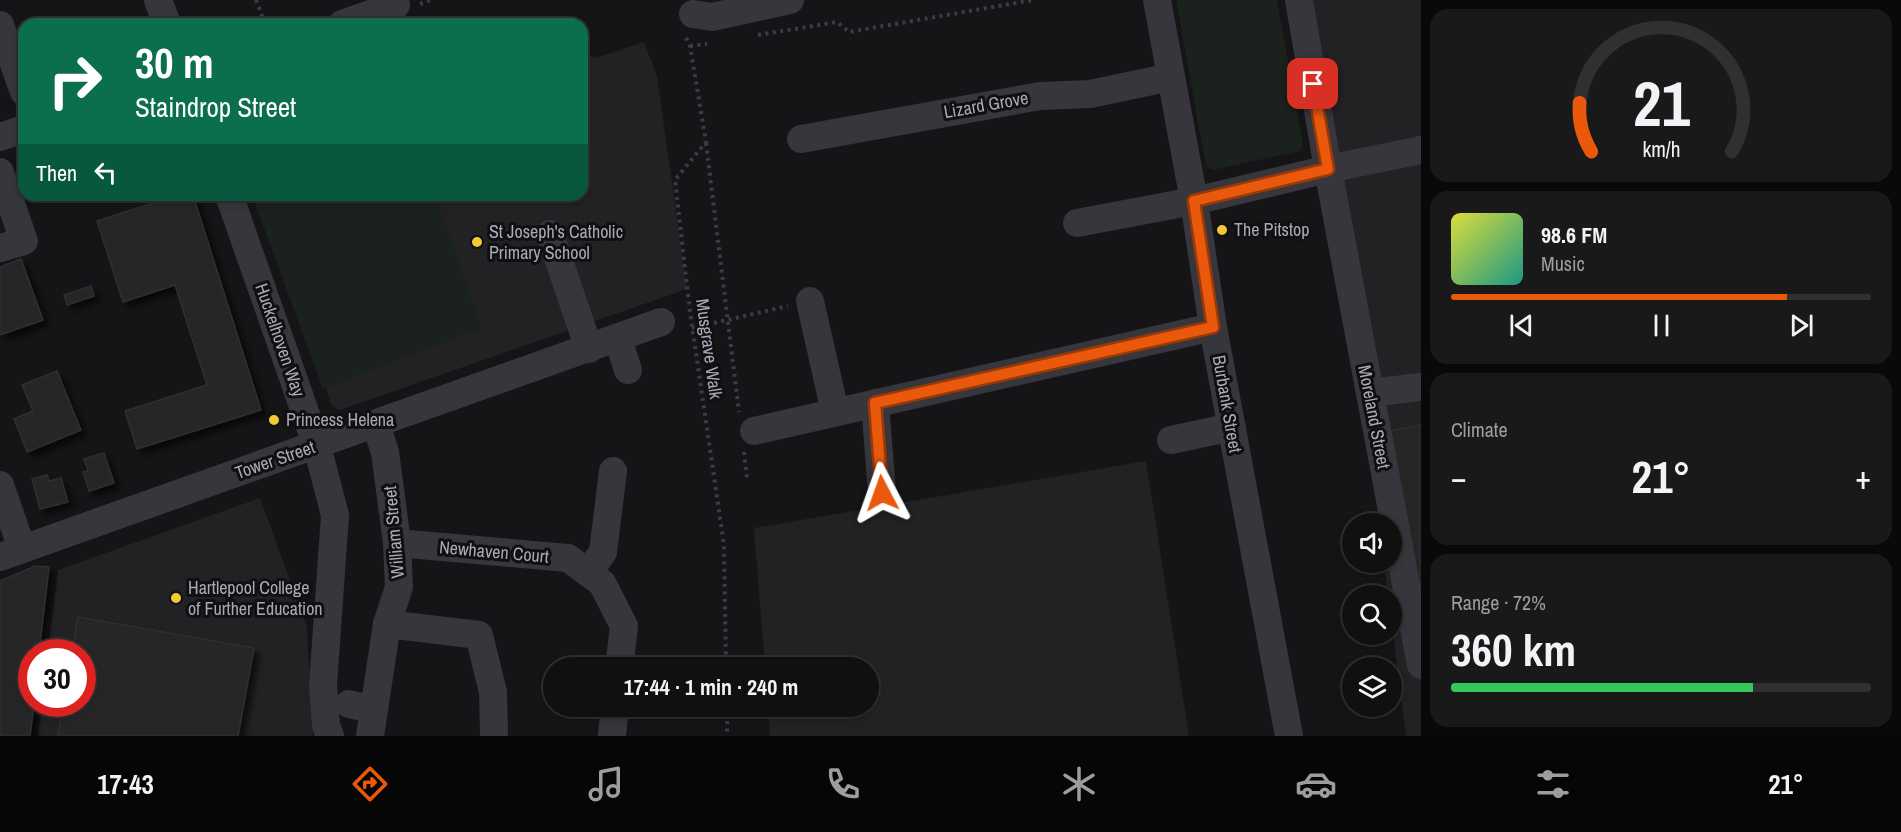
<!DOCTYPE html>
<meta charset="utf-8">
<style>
body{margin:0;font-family:"Archivo Narrow",sans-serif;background:#19191a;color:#f1f3f6;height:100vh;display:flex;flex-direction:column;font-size:22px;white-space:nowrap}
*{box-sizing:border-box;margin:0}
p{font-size:20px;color:#9c9d9f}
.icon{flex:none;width:33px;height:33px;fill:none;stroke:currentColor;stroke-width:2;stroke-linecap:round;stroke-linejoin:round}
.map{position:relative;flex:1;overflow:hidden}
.drawer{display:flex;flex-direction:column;gap:9px;padding:9px;background:#090909;width:480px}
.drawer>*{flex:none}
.banner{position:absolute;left:18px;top:18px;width:570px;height:183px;border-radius:18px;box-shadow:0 3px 9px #0003,0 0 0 2px #303031;background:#0b6e4f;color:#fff;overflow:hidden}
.fabs{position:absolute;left:1342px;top:513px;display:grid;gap:12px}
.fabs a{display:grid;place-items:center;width:60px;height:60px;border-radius:50%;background:#101011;box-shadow:0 3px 9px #0003,0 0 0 2px #303031;font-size:30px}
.speed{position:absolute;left:18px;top:639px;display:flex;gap:12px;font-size:30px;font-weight:700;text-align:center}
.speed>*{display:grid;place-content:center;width:78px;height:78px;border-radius:50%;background:#101011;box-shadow:0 3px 9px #0003,0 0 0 2px #303031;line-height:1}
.speed .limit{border:9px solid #d22;background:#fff;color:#111}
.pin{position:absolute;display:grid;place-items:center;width:51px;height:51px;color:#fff;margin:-26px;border-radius:12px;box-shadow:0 3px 9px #0006}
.me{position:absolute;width:66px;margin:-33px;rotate:356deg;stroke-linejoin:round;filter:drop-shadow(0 0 4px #0008)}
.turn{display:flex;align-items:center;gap:21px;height:126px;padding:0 18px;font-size:27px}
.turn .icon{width:78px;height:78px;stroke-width:2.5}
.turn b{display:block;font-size:42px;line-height:51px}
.then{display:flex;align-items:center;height:57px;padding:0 18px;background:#0003;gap:12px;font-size:22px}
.big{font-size:45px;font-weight:800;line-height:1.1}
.drawer .tile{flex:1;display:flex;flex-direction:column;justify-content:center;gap:9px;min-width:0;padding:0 21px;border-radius:18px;background:#19191a}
.drawer .dial{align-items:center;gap:0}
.dial svg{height:156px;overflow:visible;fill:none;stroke:#303031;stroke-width:7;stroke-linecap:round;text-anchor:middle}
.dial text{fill:#f1f3f6;stroke:none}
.song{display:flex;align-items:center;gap:18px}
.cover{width:72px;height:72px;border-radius:9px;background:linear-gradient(135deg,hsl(60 70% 55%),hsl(170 70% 35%))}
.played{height:6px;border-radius:3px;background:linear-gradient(90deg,#ea580c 80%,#303031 80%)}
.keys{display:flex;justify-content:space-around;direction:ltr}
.heat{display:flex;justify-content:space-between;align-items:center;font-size:33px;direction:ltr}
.charge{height:9px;border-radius:4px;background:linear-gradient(90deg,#34c759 72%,#303031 0)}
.trip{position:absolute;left:543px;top:657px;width:336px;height:60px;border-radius:30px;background:#101011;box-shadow:0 3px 9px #0003,0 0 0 2px #303031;font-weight:800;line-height:60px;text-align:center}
.menu{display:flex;height:96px;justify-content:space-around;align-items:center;background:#060607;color:#9c9d9f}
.menu .icon{width:42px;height:42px}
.menu .current{color:#ea580c}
.menu b{font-size:27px;color:#f1f3f6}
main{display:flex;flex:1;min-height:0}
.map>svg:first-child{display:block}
.built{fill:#222124}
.green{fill:#1b221d}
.building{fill:#262528;stroke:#302f33;stroke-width:1.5;filter:url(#shadow)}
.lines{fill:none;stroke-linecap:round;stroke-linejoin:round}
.path{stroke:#3c3d43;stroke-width:4;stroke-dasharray:3 4.5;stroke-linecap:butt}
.minor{stroke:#36363c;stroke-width:28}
.route-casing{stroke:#983908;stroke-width:15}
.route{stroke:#ea580c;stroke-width:10}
.poi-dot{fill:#f2c933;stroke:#101012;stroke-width:2}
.labels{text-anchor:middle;stroke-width:6;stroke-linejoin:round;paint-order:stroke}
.street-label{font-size:18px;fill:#a7aab7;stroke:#101012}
.poi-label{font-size:18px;fill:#a7aab7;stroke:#101012;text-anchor:start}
</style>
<main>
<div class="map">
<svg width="1421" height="736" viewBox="0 0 1421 736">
<defs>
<filter id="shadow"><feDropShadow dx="5.5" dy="5.5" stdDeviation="3" flood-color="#0009"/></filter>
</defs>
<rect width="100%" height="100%" fill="#151517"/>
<g class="built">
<polygon points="1306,0 1421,0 1421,736 1406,736 1392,625 1392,596 1388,595 1384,563 1392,562 1392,524 1379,523 1335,176"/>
<polygon points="644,42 657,76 687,289 340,410 332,406 256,195 582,195 582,54 596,58"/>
<polygon points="1146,461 1189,736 770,736 768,707 868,706 868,668 765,667 754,528"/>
<polygon points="260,498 307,627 313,736 38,736 42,704 82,704 82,652 48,652 58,570"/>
</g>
<g class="green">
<polygon points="1176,0 1277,0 1303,144 1300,151 1213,170 1206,166"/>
<polygon points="252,195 435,195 482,328 323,389"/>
</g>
<g class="building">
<polygon points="179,195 193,195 261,410 137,449 125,411 207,385 175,285 123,302 97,221"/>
<polygon points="21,259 43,320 0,335 0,267"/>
<polygon points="91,286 94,296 67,305 64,295"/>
<polygon points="57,371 81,430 27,452 14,419 33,411 22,385"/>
<polygon points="1421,425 1421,595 1391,431"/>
<polygon points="104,453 114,483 89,491 83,472 88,471 84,459"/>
<polygon points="47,475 49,481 61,478 68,502 40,509 32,479"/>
<polygon points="35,566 49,567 39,652 32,652 32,704 34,704 30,736 0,736 0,581"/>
<polygon points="78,617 254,648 238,736 58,736 63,704 82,704 82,652 72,652"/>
</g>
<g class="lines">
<g class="path">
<polyline points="256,0 265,24"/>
<polyline points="420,4 431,0"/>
<polyline points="758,35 837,22 849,32 1033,0"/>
<polyline points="686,38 690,46 706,142 675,180 690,312 724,545 726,668"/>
<polyline points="690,46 707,44"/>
<polyline points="706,143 739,412"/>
<polyline points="692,328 788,306"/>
<polyline points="744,452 747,478"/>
<polyline points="727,706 727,736"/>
</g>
<g class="minor">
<polyline points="158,0 167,24"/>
<polyline points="1157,0 1194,201 1213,327 1289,736"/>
<polyline points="1299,0 1328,169 1421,665"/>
<polyline points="693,14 712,17 790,0"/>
<polyline points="342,24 396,5"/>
<polyline points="0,25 24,92"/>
<polyline points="0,137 24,129"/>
<polyline points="801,139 1040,96 1090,94 1171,77"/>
<polyline points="0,172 24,241 0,248"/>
<polyline points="229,195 317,446 335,515 323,685 326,726 330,736"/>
<polyline points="1077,223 1194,201 1328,169 1421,150"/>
<polyline points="550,234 589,349"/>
<polyline points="810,301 835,412"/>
<polyline points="618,339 628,370"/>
<polyline points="1370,393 1421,387"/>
<polyline points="875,403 882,493"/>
<polyline points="754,431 1213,327"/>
<polyline points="1171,440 1232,427"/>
<polyline points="0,485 22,549"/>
<polyline points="397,543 568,558 602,583 624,626 619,668"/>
<polyline points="0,557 661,322"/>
<polyline points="588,573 603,552 613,471"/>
<polyline points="387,624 479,635 493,692 494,732"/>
<polyline points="349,704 374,710"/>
<polyline points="370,736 387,624 399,587 397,543 385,452 376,425"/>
<polyline points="612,736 615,706"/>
</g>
</g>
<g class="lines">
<defs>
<polyline id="route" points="882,493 875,403 1213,327 1194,201 1328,169 1313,84"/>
</defs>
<use href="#route" class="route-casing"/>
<use href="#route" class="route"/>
</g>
<g class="poi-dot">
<circle cx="1222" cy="230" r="6"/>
<circle cx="477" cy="242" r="6"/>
<circle cx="274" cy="420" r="6"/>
<circle cx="176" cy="598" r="6"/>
</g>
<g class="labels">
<g class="street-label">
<text transform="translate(986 105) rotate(-10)" y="6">Lizard Grove</text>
<text transform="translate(280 340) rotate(71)" y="6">Huckelhoven Way</text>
<text transform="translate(709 349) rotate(82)" y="6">Musgrave Walk</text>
<text transform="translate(1227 404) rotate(80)" y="6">Burbank Street</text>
<text transform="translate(1374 417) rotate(79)" y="6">Moreland Street</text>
<text transform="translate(275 460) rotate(-19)" y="6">Tower Street</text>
<text transform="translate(394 532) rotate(-95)" y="6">William Street</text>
<text transform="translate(494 552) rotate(5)" y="6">Newhaven Court</text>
</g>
<g class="poi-label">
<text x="1234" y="236">The Pitstop</text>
<text x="489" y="238">St Joseph's Catholic<tspan x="489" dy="21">Primary School</tspan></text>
<text x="286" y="426">Princess Helena</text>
<text x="188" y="594">Hartlepool College<tspan x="188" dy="21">of Further Education</tspan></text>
</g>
</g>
</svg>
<div class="fabs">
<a><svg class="icon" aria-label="sound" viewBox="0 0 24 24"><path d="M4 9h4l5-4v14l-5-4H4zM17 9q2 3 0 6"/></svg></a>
<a><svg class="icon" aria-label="search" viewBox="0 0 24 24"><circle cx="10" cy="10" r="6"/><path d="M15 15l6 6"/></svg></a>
<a><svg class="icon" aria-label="layers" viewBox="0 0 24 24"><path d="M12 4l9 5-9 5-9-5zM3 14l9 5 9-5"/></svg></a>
</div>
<div class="speed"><div class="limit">30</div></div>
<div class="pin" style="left:1313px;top:84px;background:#d93025"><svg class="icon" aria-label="arrive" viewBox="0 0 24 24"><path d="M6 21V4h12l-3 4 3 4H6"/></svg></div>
<svg class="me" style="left:882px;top:493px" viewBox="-20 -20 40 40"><path d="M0-17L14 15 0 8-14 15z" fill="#ea580c" stroke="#fff" stroke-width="4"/></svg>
<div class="trip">17:44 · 1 min · 240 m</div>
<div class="banner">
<div class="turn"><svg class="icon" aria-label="right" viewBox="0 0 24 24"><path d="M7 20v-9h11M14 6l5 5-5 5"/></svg><div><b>30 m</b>Staindrop Street</div></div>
<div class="then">Then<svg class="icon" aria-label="left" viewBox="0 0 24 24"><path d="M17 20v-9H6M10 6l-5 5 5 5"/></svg></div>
</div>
</div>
<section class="drawer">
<div class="tile dial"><svg viewBox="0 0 100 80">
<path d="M14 69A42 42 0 1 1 86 69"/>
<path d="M14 69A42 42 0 0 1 8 44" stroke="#ea580c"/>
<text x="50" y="56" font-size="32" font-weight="700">21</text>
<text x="50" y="72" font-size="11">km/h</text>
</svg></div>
<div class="tile">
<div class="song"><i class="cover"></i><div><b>98.6 FM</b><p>Music</p></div></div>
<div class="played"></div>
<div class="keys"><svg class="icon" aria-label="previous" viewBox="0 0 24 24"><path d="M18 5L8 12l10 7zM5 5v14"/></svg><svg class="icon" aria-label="pause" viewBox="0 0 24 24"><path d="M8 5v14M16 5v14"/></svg><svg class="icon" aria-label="next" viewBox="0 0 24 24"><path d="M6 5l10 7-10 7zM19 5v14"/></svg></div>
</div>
<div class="tile"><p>Climate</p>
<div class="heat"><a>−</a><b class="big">21°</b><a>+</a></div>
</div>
<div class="tile"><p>Range · 72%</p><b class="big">360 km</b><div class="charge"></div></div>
</section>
</main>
<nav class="menu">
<b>17:43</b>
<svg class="icon current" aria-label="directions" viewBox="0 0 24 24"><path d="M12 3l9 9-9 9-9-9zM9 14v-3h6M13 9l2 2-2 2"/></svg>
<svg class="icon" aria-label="music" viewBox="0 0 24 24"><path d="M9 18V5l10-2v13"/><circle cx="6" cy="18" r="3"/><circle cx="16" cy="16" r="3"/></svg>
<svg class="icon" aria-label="phone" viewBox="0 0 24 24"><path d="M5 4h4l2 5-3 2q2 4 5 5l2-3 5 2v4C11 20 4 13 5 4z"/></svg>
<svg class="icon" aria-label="climate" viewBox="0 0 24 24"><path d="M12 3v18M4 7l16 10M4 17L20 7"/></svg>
<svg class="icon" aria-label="car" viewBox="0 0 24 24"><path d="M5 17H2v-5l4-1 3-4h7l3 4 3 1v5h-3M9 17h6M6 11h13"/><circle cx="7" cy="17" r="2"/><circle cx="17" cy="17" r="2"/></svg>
<svg class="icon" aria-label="filters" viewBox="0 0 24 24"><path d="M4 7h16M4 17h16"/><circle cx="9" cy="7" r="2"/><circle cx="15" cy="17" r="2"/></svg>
<b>21°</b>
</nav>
